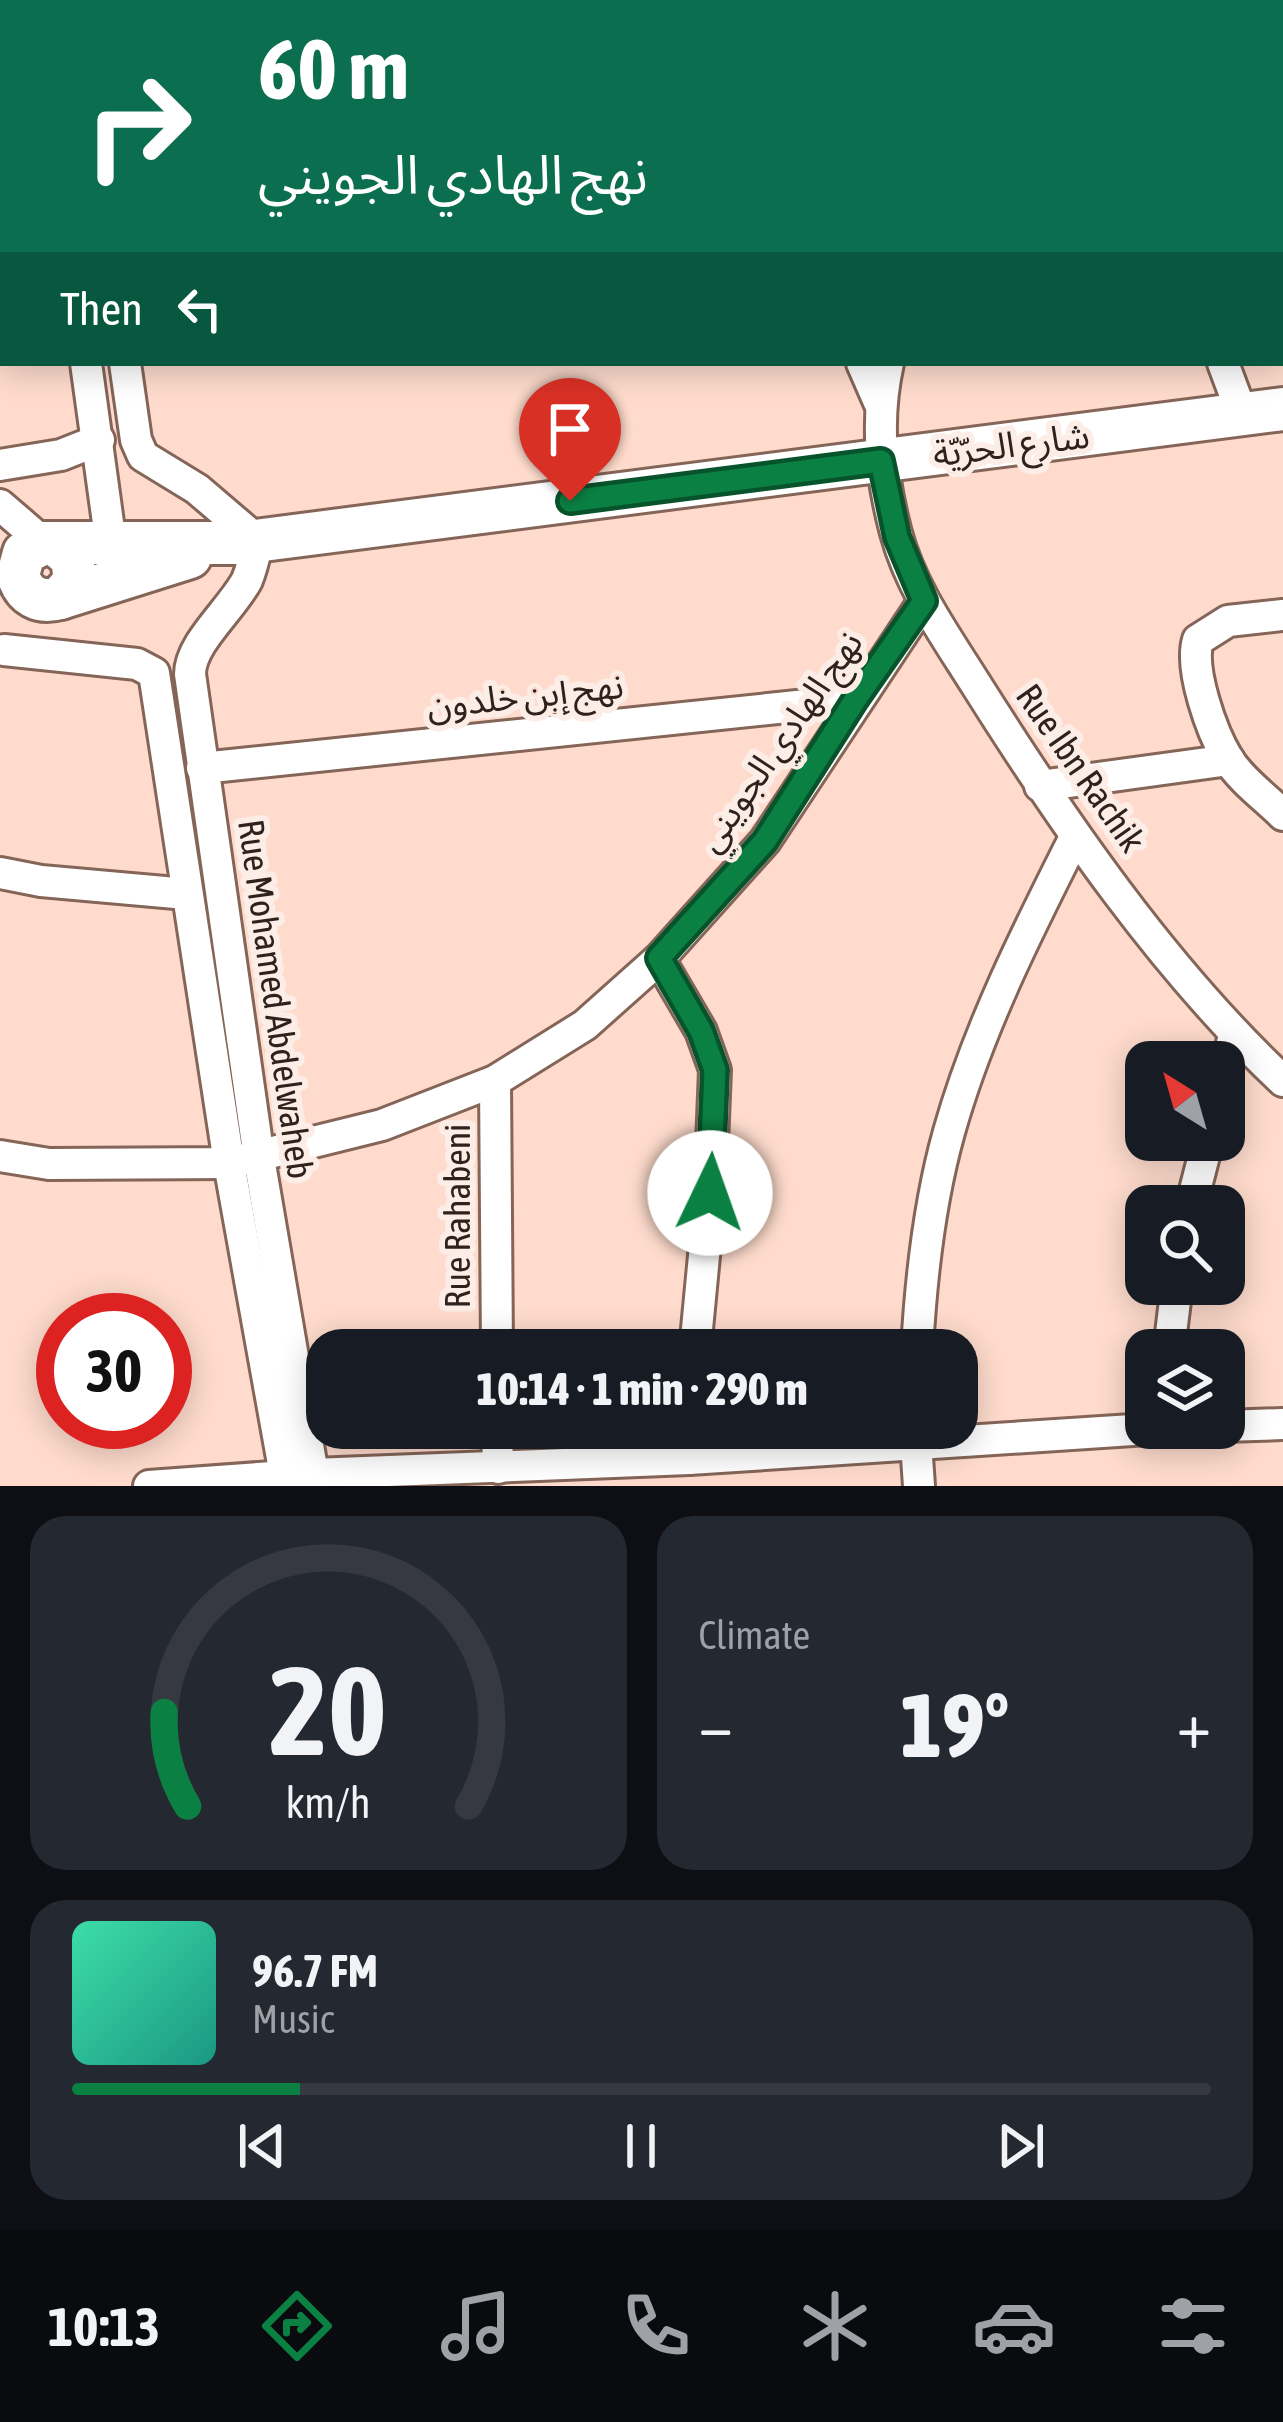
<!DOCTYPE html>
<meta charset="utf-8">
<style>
body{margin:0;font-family:"Asap Condensed","Noto Sans Arabic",sans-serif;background:#242831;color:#f1f3f6;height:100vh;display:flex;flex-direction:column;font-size:45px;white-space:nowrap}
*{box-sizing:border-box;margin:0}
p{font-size:39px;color:#9ea1a6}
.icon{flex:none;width:66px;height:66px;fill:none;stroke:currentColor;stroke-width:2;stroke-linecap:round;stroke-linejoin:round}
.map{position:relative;height:1486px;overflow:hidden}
.drawer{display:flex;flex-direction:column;gap:30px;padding:30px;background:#0d0f14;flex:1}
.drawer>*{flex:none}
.banner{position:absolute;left:0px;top:0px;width:1284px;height:366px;box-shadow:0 6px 30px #0003;background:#0b6e4f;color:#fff;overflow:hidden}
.needle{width:78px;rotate:323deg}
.buttons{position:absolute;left:1125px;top:1041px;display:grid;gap:24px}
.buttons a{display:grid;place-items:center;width:120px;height:120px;border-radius:24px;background:#171b24;box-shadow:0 6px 30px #0003;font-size:60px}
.speed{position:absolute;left:36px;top:1293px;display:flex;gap:24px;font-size:60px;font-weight:700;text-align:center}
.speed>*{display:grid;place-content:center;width:156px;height:156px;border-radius:50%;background:#171b24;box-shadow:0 6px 30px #0003;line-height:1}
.speed .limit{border:18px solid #d22;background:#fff;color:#111}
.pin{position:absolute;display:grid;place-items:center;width:102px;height:102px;color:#fff;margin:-123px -51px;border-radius:50% 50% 50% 0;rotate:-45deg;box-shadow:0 0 12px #0007}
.pin .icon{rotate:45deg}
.me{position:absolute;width:132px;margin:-66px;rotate:3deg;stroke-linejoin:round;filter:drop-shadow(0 0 9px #0008)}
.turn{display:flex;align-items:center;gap:42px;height:252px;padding:0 60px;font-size:54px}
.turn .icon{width:156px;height:156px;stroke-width:2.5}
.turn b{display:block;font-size:84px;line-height:102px}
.then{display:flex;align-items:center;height:114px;padding:0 60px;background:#0003;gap:24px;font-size:45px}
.big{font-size:90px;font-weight:800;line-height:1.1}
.drawer .tile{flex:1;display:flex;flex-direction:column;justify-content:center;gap:18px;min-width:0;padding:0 42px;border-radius:36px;background:#242831}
.drawer .dial{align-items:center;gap:0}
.dial svg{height:312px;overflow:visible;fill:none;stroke:#363941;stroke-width:7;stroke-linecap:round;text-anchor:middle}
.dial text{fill:#f1f3f6;stroke:none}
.song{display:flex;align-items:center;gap:36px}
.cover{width:144px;height:144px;border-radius:18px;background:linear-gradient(135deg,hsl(160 70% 55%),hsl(170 70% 35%))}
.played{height:12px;border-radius:6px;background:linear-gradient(90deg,#0b8043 20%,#363941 20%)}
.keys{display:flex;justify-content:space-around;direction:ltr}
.heat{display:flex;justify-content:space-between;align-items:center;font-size:66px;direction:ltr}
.drawer .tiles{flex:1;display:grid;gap:30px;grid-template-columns:1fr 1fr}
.tile:last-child{grid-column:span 2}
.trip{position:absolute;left:306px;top:1329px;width:672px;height:120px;border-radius:36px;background:#171b24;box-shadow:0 6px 30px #0003;font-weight:800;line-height:120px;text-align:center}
.tabs{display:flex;height:192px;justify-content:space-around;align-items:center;background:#090b0e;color:#9ea1a6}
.tabs .icon{width:84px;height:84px}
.tabs .current{color:#0b8043}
.tabs b{font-size:54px;color:#f1f3f6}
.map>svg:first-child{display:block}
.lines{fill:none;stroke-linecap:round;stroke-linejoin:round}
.street-casing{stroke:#846558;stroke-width:36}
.secondary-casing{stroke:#846558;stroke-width:48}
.street{stroke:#fff;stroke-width:30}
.secondary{stroke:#fff;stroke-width:42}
.route-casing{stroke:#07532c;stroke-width:30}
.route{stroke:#0b8043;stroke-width:21}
.labels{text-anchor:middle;stroke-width:12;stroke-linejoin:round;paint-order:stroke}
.street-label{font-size:36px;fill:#2f221d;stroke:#fcede7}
</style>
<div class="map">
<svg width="1283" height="1486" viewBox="0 0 1283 1486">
<rect width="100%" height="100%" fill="#fedbcc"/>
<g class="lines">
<defs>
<g id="street">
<polyline points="28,0 28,3"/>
<polyline points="68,0 69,3"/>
<polyline points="439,0 445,3"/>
<polyline points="1030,3 1031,0"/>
<polyline points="1281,99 1283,98"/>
<polyline points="0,261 3,260"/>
<polyline points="86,363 113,559"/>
<path d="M125 363 136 440 143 456 197 489 258 541C255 554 252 568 247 580 232 609 190 643 190 674L259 1158 315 1486"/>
<polyline points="862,363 879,402"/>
<path d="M888 363C875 421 881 476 896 533 911 589 947 638 977 686 1064 824 1164 969 1283 1081"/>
<polyline points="1223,363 1242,414"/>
<polyline points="0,465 61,455 99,440"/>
<polyline points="0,505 44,543"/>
<path d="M1283 615 1228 621 1198 640C1189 669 1212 733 1228 759 1241 780 1266 798 1283 815"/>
<polyline points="4,650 137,664 154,673 229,1163 287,1486"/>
<polyline points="202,768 855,700"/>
<polyline points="1040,786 1229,760"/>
<polyline points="0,873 41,881 187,894"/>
<polyline points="659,959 701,1031 715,1070 710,1193 695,1350"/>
<polyline points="1224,1076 1234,1035"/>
<polyline points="495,1081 497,1350"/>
<polyline points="0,1156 49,1164 229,1163 382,1125 495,1081 585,1025 659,959 765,841 924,601"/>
<polyline points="1191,1206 1208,1140"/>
<path d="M917 1350C921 1277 929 1203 949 1132 978 1029 1027 932 1075 837"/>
<polyline points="1169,1350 1177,1284"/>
<polyline points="1224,1426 1283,1424"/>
<polyline points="497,1428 498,1468"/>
<polyline points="915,1428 919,1486"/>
<polyline points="689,1459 691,1428"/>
<polyline points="149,1486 313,1474 689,1459 1163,1428"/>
</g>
<g id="secondary">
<path d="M55 544 72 558 75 581 60 598C39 604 24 596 18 575L24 553 44 543H239L1283 409"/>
<polyline points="60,598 190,557"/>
</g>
</defs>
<use href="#street" class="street-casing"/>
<use href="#secondary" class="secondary-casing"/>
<use href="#street" class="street"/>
<use href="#secondary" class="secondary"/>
</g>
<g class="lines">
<defs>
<polyline id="route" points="570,501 881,461 897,537 924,601 855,700 765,841 659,958 701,1031 715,1070 710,1193"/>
</defs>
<use href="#route" class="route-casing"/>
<use href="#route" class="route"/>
</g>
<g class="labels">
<g class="street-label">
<text transform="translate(1011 444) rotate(-7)" y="13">شارع الحرّيّة</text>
<text transform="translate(525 695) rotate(-6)" y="13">نهج إبن خلدون</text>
<text transform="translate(779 741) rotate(-55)" y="13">نهج الهادي الجويني</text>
<text transform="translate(1081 768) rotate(55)" y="13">Rue Ibn Rachik</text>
<text transform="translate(276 999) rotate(82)" y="13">Rue Mohamed Abdelwaheb</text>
<text transform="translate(457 1216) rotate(-90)" y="13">Rue Rahabeni</text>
</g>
</g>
</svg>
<div class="buttons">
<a><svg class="needle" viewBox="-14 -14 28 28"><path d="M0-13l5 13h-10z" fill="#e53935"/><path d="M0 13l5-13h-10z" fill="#9ea1a6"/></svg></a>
<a><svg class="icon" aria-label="search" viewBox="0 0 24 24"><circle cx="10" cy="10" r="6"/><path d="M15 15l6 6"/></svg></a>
<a><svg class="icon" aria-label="layers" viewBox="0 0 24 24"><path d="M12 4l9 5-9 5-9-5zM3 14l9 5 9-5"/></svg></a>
</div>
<div class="speed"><div class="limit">30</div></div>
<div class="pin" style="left:570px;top:501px;background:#d93025"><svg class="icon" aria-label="arrive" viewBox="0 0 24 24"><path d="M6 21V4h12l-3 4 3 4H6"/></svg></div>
<svg class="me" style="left:710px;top:1193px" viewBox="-20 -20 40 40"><circle r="19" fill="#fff"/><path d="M0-13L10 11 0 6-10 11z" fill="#0b8043"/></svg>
<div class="trip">10:14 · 1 min · 290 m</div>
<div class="banner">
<div class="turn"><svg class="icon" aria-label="right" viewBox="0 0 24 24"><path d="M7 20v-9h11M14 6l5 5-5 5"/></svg><div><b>60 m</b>نهج الهادي الجويني</div></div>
<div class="then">Then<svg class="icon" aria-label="left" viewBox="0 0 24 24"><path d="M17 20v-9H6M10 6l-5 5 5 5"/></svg></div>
</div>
</div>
<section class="drawer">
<div class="tiles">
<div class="tile dial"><svg viewBox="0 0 100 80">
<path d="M14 69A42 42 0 1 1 86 69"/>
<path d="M14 69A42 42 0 0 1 8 45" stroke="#0b8043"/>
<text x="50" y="56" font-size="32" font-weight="700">20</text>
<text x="50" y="72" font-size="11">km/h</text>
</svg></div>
<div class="tile"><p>Climate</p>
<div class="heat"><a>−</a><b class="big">19°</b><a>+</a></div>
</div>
<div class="tile">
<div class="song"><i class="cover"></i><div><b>96.7 FM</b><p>Music</p></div></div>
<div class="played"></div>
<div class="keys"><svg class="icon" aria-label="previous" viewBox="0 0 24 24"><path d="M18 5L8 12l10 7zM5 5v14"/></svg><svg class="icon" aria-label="pause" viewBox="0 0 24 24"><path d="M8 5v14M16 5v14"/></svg><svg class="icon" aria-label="next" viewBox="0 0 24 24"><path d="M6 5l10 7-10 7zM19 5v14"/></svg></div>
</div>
</div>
</section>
<nav class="tabs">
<b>10:13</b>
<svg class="icon current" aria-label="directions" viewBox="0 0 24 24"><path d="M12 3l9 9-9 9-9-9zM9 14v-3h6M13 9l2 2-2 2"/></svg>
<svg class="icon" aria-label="music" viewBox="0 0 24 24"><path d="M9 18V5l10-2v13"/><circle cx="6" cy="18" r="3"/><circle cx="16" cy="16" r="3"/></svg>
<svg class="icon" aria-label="phone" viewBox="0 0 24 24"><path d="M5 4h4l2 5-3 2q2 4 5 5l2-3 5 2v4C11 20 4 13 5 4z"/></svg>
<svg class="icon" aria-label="climate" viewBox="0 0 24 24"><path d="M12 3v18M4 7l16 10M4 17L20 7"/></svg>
<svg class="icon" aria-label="car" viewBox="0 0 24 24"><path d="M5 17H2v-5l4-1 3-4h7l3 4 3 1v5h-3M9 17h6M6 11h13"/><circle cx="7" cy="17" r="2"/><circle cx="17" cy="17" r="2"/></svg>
<svg class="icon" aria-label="filters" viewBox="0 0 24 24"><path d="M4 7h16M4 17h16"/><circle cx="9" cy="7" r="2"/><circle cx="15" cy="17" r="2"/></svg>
</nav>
